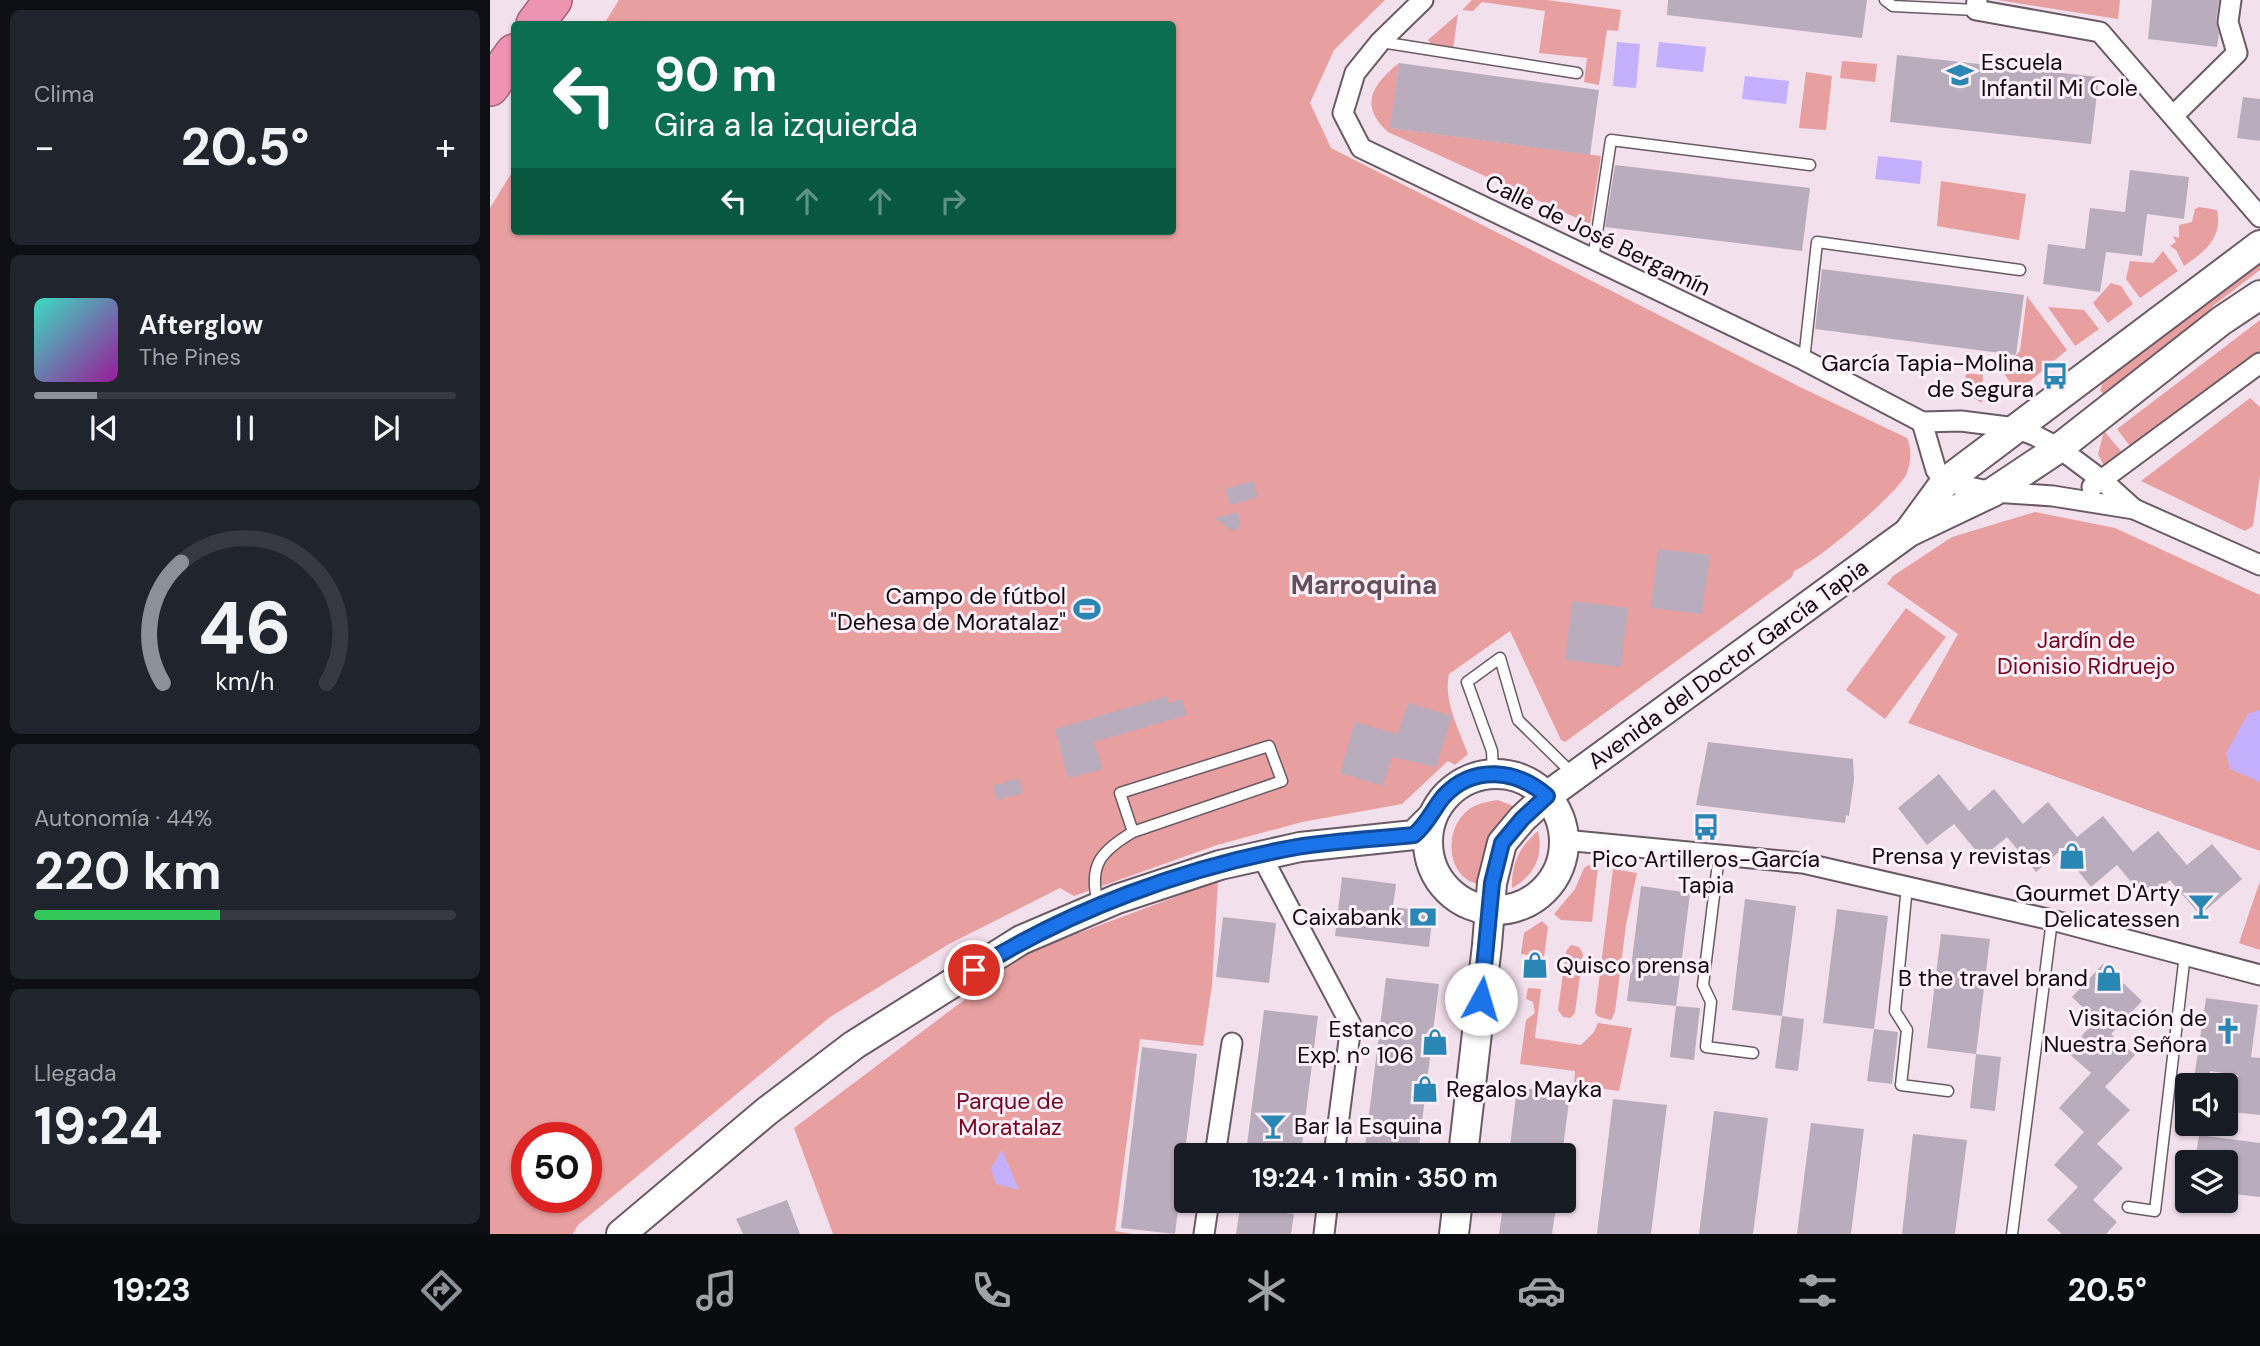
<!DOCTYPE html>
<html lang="es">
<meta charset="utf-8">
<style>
body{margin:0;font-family:"DM Sans",sans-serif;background:#20242c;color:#f1f3f6;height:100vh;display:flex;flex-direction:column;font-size:26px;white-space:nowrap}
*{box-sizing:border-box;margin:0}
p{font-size:23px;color:#9ea1a6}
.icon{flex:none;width:38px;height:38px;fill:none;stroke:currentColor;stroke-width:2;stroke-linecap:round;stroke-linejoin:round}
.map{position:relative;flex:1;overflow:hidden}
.drawer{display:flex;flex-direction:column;gap:10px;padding:10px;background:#0d0f14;width:490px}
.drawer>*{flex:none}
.guide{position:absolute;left:21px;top:21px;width:665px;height:214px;border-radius:7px;box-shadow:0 2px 5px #0004;background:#0b6e4f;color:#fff;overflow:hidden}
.buttons{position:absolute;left:1685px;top:1073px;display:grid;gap:14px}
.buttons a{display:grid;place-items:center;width:63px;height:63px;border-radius:7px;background:#171b24;box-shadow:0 2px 5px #0004;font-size:35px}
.speed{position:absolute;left:21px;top:1122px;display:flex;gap:14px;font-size:35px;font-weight:700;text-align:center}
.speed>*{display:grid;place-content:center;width:91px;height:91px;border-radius:50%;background:#171b24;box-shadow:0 2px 5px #0004;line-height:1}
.speed .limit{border:10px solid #d22;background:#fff;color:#111}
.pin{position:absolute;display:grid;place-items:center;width:60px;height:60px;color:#fff;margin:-30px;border:4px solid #fff;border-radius:50%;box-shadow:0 2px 7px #0007}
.me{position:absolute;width:77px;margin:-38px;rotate:6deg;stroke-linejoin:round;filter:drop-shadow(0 0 5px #0008)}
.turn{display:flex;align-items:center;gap:24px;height:147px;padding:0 28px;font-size:32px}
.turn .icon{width:91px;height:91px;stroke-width:2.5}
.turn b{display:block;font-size:49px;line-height:60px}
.lanes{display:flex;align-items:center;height:66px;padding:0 28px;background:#0003;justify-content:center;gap:35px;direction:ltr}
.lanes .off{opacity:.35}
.big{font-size:52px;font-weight:700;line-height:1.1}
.drawer .card{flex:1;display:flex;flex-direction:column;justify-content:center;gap:10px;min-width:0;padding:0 24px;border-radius:10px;background:#20242c}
.drawer .dial{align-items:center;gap:0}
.dial svg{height:182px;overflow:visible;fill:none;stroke:#363941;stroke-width:7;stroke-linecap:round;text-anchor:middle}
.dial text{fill:#f1f3f6;stroke:none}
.song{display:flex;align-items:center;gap:21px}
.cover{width:84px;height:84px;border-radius:10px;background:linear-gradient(135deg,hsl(170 70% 55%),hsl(300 70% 35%))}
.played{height:7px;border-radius:4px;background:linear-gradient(90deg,#8c9099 15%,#363941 15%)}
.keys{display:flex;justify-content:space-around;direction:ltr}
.heat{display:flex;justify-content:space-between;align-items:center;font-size:38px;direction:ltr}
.charge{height:10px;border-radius:5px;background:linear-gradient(90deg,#34c759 44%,#363941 0)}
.trip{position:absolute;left:684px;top:1143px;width:402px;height:70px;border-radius:7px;background:#171b24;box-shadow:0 2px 5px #0004;font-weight:700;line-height:70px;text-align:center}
.tabs{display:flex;height:112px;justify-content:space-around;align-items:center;background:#090b0e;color:#9ea1a6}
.tabs .icon{width:49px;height:49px}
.tabs .active{color:#8c9099}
.tabs b{font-size:32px;color:#f1f3f6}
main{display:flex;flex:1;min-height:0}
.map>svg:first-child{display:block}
.green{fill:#e89fa0;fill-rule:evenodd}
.water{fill:#c5b0fd}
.building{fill:#b9adbd}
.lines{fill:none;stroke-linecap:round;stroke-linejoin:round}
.lane-casing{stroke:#6a5a65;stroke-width:13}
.street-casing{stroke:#6a5a65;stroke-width:23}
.secondary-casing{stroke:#6a5a65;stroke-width:32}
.highway-casing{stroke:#a0647a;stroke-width:40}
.lane{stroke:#fff;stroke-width:10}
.street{stroke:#fff;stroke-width:19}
.secondary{stroke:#fff;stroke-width:28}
.highway{stroke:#ee94b3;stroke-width:37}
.route-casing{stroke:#114b97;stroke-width:18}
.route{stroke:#1a73e8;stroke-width:12}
.labels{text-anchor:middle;stroke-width:6;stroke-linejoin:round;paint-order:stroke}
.poi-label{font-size:23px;fill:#100b0f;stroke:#feeff9;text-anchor:end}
.street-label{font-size:23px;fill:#100b0f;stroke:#feeff9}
.park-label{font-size:23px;fill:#75051f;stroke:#feeff9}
.quarter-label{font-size:26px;font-weight:bold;fill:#60505b;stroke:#feeff9}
</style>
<main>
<section class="drawer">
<div class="card"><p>Clima</p>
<div class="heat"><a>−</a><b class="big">20.5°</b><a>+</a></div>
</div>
<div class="card">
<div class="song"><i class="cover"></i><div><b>Afterglow</b><p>The Pines</p></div></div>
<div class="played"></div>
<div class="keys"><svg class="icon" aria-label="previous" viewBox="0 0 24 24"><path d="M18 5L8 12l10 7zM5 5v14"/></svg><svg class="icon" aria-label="pause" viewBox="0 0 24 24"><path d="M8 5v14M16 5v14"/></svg><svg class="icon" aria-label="next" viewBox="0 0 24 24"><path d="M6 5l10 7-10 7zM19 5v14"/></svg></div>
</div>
<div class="card dial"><svg viewBox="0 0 100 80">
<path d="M14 69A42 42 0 1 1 86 69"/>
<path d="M14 69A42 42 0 0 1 22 16" stroke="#8c9099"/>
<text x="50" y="56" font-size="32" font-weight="700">46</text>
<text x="50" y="72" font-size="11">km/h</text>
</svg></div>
<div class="card"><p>Autonomía · 44%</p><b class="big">220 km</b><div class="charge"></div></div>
<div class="card"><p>Llegada</p><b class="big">19:24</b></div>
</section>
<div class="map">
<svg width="1770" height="1234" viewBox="0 0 1770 1234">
<rect width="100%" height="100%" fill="#f3e0ed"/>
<g class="green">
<path d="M129 0H895L844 50 820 103 841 148 1312 388 1417 438C1422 448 1421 464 1416 475 1405 496 1326 562 1304 571L1302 577 1075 742 1071 740 1020 631 959 674C953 700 969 730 978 754L965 765 958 761 912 804 812 822 727 845 584 896 570 888 459 944 340 1017 88 1225 83 1234H0V208L24 169V231H682V24H114ZM37 1138H96V1197H37Z"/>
<polygon points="982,0 1057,0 1131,10 1128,31 1117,30 1109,85 1094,82 1097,58 1049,53 1055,11 992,2 983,11 972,10"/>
<polygon points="1507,0 1630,0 1628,19"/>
<polygon points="968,14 963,49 942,45 938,40"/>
<polygon points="1352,61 1387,64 1385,82 1350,78"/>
<path d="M909 63 901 128 1111 156 1100 224 898 132C868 105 883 84 909 63Z"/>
<polygon points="1316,72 1342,76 1336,130 1309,128"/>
<polygon points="1451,181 1536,194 1529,240 1447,226"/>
<path d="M1709 207 1727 210C1733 238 1715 251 1694 266L1686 250 1680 246 1686 242 1683 236 1689 238V225L1702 222 1705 209Z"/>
<polygon points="1673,251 1688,271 1650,298 1636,279 1640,261 1663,263"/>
<polygon points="1770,264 1770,270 1724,305 1703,327 1615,396 1610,390 1615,378"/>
<polygon points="1621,283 1631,286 1643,304 1618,323 1603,303"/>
<polygon points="1537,296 1577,350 1527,392 1508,365 1516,366 1530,351"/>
<polygon points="1558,307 1594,310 1609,329 1585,346"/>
<polygon points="1770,320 1770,356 1643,450 1627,429"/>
<polygon points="1476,373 1493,375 1492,403 1474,392"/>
<polygon points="1760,398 1770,407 1770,475 1763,526 1755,531 1651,481"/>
<polygon points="1614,431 1636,457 1614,466 1608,454"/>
<polygon points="1545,512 1625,528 1770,595 1770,851 1418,723 1468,634 1397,584 1403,576 1462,537"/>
<polygon points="1416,608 1456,637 1395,719 1356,690"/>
<path d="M1008 800 1023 806C1000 829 990 852 988 884 958 878 954 835 973 815 982 804 995 802 1008 800Z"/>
<path d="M1048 831C1054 856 1044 876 1022 888 1021 864 1030 846 1048 831Z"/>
<polygon points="1099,865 1108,867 1102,922 1071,920 1064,914 1085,889 1094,868"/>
<polygon points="1123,869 1147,873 1136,925 1125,1012 1121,1020 1109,1017 1105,1013"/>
<polygon points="728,881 722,985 713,1046 650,1039 625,1231 643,1234 343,1234 304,1128 538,952"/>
<polygon points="1770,881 1770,950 1749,943"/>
<polygon points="1052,921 1058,927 1054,957 1031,954 1034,933"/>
<polygon points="1081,945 1089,947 1093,954 1085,1013 1080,1018 1073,1017 1068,1010 1076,951"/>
<polygon points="1038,988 1051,989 1045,1038 1091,1045 1104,1032 1108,1023 1142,1028 1129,1091 1084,1085 1085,1071 1030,1064 1036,1020 1045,1013 1043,1002 1036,999"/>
</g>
<g class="water">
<polygon points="1127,42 1150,44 1146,88 1123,86"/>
<polygon points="1169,42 1216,47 1213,72 1166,67"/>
<polygon points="1255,76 1299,81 1296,104 1252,99"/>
<polygon points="1388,156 1432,161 1430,184 1385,179"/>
<polygon points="1770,710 1770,782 1740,769 1736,753 1758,714"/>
<polygon points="512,1150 529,1190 506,1184 501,1168"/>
</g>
<g class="building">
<polygon points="1178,0 1377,0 1372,38 1177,15"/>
<polygon points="1662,0 1729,0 1726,21 1729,34 1727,47 1658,39"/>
<polygon points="1407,55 1609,77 1601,144 1400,122"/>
<polygon points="909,63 1109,90 1100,155 900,128"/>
<polygon points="1753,97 1770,99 1770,141 1747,138"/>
<polygon points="1125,165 1320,188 1312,251 1115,227"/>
<polygon points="1640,170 1699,177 1694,219 1657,214 1652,256 1616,252 1610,292 1553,284 1558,244 1595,249 1600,208 1635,212"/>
<polygon points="1332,269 1534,295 1526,355 1325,329"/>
<polygon points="763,481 768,497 740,505 735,489"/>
<polygon points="747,512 751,522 747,530 740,530 725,518"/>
<polygon points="1168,549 1220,555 1212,614 1161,608"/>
<polygon points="1082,601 1138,608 1131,667 1075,660"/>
<polygon points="677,696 679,703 692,699 697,715 604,742 613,769 578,778 565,729"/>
<polygon points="918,703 962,716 946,767 902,757 893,786 850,773 865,722 908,734"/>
<polygon points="1218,742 1363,759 1364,780 1359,816 1356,815 1355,823 1206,805"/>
<polygon points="1449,774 1479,811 1504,789 1533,824 1558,802 1587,837 1613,816 1643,852 1668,831 1697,865 1722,844 1752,879 1710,915 1680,880 1656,900 1627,865 1601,887 1571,850 1546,872 1517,837 1492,858 1464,824 1437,845 1408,808"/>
<polygon points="529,778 533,793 507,800 503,786"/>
<polygon points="852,877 906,884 903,907 943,912 939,947 845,936"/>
<polygon points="1151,886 1200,893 1186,1006 1210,1008 1204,1060 1180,1057 1186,1006 1137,1001"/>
<polygon points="1255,899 1306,906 1292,1016 1242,1010"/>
<polygon points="1347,909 1398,916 1384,1029 1333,1023"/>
<polygon points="733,917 786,923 779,983 726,977"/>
<polygon points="1451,934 1500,939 1486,1054 1511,1057 1505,1111 1480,1108 1486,1054 1437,1048"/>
<polygon points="1613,964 1652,1001 1621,1034 1645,1055 1615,1087 1640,1110 1607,1144 1633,1168 1603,1200 1627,1222 1616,1234 1572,1234 1557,1220 1588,1187 1564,1165 1594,1132 1569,1108 1601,1073 1577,1052 1606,1020 1582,997"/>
<polygon points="896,978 949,984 928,1155 874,1155"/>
<polygon points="1716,998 1768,1005 1761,1057 1770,1058 1770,1115 1742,1112 1748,1075 1720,1071 1718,1085 1703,1085"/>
<polygon points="774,1010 828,1016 811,1152 757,1145"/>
<polygon points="1292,1016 1314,1019 1308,1071 1285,1068"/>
<polygon points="1384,1029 1408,1032 1402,1084 1377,1081"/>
<polygon points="652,1047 707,1054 685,1234 631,1228"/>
<polygon points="1027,1087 1080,1094 1072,1155 1019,1155"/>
<polygon points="1123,1099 1177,1105 1161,1234 1107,1234"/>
<polygon points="1224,1111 1278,1118 1263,1234 1209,1234"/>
<polygon points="1321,1123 1374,1129 1361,1234 1307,1234"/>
<polygon points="1423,1134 1477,1140 1465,1234 1412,1234"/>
<polygon points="1709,1135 1770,1143 1770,1197 1736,1193 1736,1162 1705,1162"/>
<polygon points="297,1200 310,1234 253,1234 246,1219"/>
<polygon points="1014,1200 1067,1200 1062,1234 1009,1234"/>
<polygon points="750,1208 804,1214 801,1234 746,1234"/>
</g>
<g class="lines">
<defs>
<g id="lane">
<polyline points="1395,0 1403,6 1486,10"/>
<polyline points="891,42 1087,73"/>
<polyline points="1103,259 1121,140 1320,165"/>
<polyline points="1314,360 1327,242 1530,270"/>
<polyline points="1003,773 1002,751 977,682 1010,658 1028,720 1084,775"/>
<polyline points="1229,855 1213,985 1221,1002 1216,1047 1263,1053"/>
<polyline points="1417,886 1405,1011 1417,1030 1411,1085 1458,1091"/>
<path d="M608 903C598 865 611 851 643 832L792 781 779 746 630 793 643 832"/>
<polyline points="1638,1207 1665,1211 1695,954"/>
<polyline points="1522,1234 1562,920"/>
</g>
<g id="street">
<polyline points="933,0 890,42 865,73 853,113 871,148 1314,360 1432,422 1471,421 1526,428 1546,436 1569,448 1613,481 1644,509"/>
<polyline points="1487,0 1486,10 1610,32 1770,217"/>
<polyline points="1684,115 1747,53 1738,22 1741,0"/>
<polyline points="1432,422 1446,470 1455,482 1503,492 1563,496 1644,509 1770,565"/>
<polyline points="1602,487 1770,363"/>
<polyline points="1074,840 1313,863 1562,920 1770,975"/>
<polyline points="771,855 861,1025 844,1155"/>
<polyline points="725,1155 742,1043"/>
<polyline points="714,1234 719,1200"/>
<polyline points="834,1234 838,1200"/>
</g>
<g id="secondary">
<polyline points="1420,530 1455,482 1770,245"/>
<circle cx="1006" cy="842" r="68"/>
<polyline points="973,1155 997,945 1002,883 1012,843 1032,819 1057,796 1419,532 1503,492 1569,448 1731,321 1770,295"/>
<polyline points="131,1234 277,1111 364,1045 531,940 627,899 730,865 810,847 924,835 942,817"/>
<polyline points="964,1234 968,1200"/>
</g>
<g id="highway">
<polyline points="45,24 63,0"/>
<polyline points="0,87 24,53"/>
</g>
</defs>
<use href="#lane" class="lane-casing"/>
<use href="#street" class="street-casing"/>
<use href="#secondary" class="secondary-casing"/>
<use href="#highway" class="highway-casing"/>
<use href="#lane" class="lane"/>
<use href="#street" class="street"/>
<use href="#secondary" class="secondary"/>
<use href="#highway" class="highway"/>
</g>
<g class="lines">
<defs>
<path id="route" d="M484 970C579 910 696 867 807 847 845 841 885 839 924 835 938 823 943 809 954 796 984 764 1027 770 1057 796L1032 819 1012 843 1002 883 991 999"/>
</defs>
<use href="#route" class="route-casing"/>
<use href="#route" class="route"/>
</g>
<defs>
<symbol id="school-bare" viewBox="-9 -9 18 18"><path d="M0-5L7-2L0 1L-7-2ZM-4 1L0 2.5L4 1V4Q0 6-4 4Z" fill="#2a86b3" stroke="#feeff9" stroke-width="2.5" paint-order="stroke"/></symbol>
<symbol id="bus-bare" viewBox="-9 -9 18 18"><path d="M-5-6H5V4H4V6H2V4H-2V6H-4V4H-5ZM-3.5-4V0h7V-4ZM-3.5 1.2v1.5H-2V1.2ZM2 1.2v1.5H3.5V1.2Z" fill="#2a86b3" stroke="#feeff9" stroke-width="2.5" paint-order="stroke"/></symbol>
<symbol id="stadium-bare" viewBox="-9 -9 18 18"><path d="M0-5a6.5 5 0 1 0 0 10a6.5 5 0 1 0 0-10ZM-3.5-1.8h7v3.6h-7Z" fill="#2a86b3" stroke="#feeff9" stroke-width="2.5" paint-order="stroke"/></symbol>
<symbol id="shop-bare" viewBox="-9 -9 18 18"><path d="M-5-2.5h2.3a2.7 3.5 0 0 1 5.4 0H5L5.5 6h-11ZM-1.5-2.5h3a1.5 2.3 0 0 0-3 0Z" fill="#2a86b3" stroke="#feeff9" stroke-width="2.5" paint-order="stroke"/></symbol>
<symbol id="bar-bare" viewBox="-9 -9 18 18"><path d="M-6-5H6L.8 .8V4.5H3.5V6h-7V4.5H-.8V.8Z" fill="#2a86b3" stroke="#feeff9" stroke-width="2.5" paint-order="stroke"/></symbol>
<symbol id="bank-bare" viewBox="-9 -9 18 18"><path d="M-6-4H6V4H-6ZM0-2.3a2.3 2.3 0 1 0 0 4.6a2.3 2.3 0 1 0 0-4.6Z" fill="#2a86b3" stroke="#feeff9" stroke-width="2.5" paint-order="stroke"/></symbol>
<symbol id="church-bare" viewBox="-9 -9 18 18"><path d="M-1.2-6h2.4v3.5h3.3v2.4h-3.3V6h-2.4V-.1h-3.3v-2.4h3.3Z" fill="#2a86b3" stroke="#feeff9" stroke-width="2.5" paint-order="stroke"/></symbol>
</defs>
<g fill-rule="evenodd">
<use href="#school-bare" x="1451" y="56" width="38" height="38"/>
<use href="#bus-bare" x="1546" y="357" width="38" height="38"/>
<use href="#stadium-bare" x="578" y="590" width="38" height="38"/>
<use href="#bus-bare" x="1197" y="808" width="38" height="38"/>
<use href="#shop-bare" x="1563" y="837" width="38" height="38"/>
<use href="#bar-bare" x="1692" y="887" width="38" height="38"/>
<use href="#bank-bare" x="914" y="898" width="38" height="38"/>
<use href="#shop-bare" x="1026" y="946" width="38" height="38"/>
<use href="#shop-bare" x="1600" y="959" width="38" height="38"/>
<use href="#church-bare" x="1719" y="1012" width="38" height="38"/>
<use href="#shop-bare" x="926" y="1023" width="38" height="38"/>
<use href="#shop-bare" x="916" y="1070" width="38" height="38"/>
<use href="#bar-bare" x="764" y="1107" width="38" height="38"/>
</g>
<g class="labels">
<g class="poi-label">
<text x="1491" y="70" text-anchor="start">Escuela<tspan x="1491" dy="26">Infantil Mi Cole</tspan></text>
<text x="1544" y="371">García Tapia-Molina<tspan x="1544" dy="26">de Segura</tspan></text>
<text x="576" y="604">Campo de fútbol<tspan x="576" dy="26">"Dehesa de Moratalaz"</tspan></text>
<text x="1561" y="864">Prensa y revistas</text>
<text x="1216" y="867" text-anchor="middle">Pico Artilleros-García<tspan x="1216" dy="26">Tapia</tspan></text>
<text x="1690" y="901">Gourmet D'Arty<tspan x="1690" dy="26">Delicatessen</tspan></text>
<text x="912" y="925">Caixabank</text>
<text x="1066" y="973" text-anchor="start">Quisco prensa</text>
<text x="1598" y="986">B the travel brand</text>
<text x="1717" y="1026">Visitación de<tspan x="1717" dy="26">Nuestra Señora</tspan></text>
<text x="924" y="1037">Estanco<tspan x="924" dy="26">Exp. nº 106</tspan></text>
<text x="956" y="1097" text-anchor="start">Regalos Mayka</text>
<text x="804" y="1134" text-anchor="start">Bar la Esquina</text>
</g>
<g class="street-label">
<text transform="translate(1108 235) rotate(26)" y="8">Calle de José Bergamín</text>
<text transform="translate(1238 664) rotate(-36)" y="8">Avenida del Doctor García Tapia</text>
</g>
<g class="park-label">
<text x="1596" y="648">Jardín de<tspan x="1596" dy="26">Dionisio Ridruejo</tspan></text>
<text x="520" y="1109">Parque de<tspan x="520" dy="26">Moratalaz</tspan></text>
</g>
<g class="quarter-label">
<text x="874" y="594">Marroquina</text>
</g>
</g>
</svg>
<div class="buttons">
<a><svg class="icon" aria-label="sound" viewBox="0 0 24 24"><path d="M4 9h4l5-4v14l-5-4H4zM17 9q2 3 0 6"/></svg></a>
<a><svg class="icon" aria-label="layers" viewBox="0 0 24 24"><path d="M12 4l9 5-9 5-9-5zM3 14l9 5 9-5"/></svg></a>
</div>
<div class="speed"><div class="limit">50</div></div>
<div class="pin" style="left:484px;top:970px;background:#d93025"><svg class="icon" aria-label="arrive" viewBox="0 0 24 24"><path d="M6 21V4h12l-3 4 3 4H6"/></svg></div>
<svg class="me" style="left:991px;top:999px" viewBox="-20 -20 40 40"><circle r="19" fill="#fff"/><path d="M0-13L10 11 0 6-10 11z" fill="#1a73e8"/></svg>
<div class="trip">19:24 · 1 min · 350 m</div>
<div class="guide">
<div class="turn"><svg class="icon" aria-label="left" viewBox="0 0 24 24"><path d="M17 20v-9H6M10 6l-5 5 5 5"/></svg><div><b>90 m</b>Gira a la izquierda</div></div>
<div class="lanes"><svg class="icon" aria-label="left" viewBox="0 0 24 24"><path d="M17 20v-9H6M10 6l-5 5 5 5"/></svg><svg class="icon off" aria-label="ahead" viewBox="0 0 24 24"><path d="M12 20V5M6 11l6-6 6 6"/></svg><svg class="icon off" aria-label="ahead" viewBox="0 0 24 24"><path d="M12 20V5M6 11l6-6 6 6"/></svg><svg class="icon off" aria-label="right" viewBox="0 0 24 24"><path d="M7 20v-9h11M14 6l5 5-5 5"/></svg></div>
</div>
</div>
</main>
<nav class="tabs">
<b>19:23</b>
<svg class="icon active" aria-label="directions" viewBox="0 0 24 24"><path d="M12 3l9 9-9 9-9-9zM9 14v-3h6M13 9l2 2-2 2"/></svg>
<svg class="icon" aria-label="music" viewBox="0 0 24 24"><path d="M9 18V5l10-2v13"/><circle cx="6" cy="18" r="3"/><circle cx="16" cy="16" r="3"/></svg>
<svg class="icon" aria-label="phone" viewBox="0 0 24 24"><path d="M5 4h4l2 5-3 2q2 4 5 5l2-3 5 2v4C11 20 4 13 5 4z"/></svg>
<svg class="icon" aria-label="climate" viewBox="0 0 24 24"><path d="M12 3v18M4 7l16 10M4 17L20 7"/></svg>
<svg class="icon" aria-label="car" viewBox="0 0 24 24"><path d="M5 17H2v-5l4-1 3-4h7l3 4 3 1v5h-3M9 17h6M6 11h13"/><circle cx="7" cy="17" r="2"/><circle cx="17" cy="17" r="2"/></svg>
<svg class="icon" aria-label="filters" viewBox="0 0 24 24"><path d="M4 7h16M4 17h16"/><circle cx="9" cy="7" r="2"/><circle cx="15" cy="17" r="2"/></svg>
<b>20.5°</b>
</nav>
